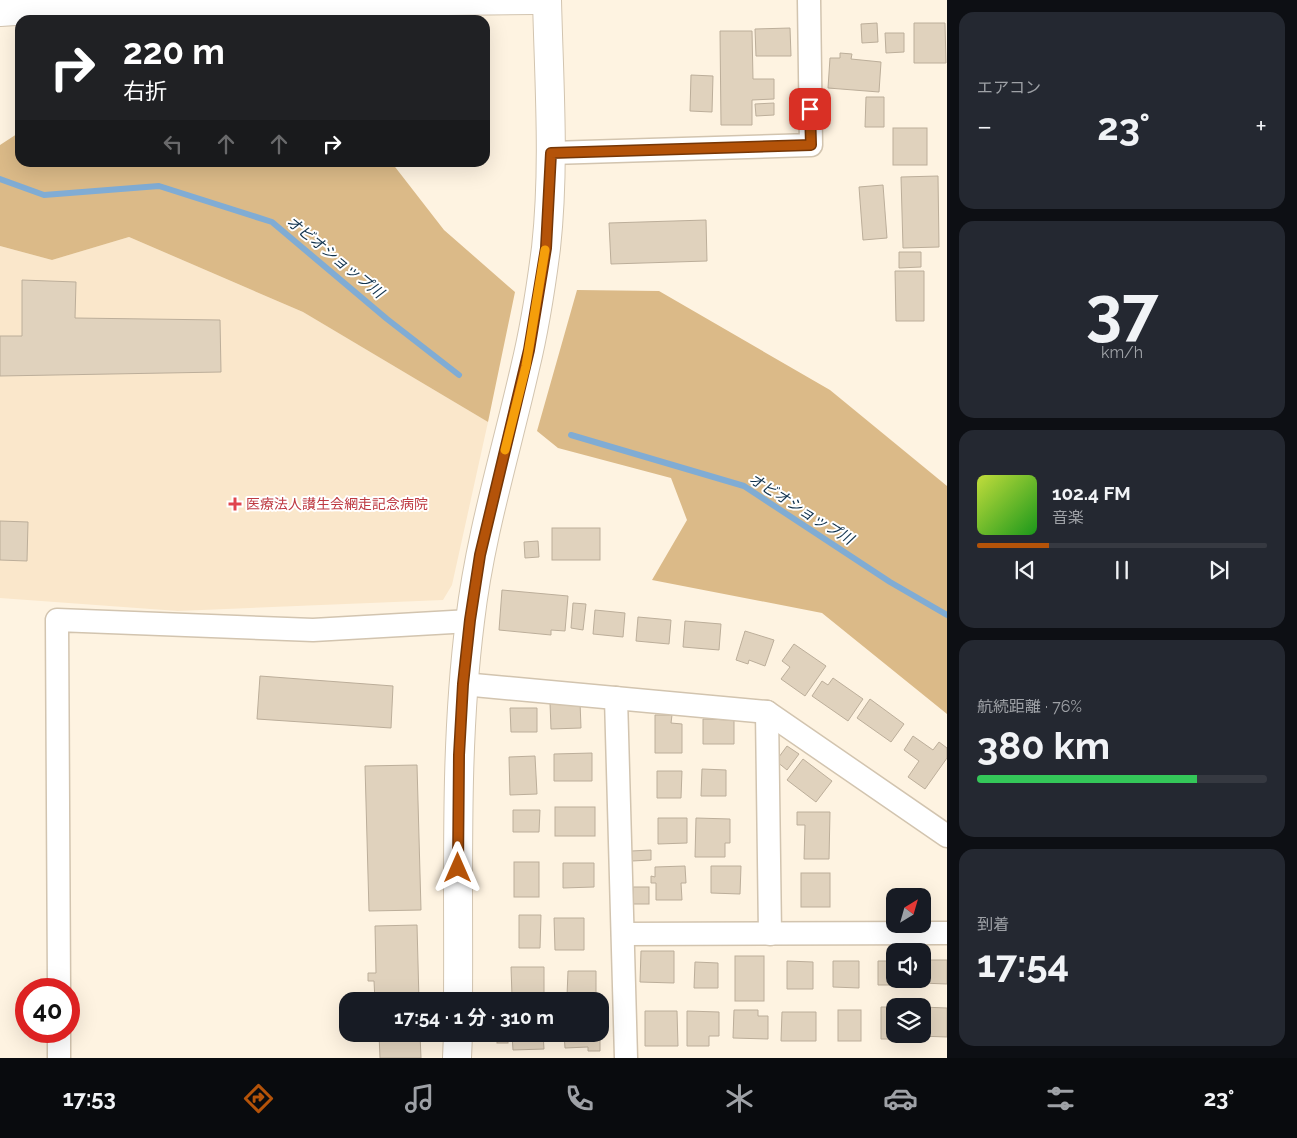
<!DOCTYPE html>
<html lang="ja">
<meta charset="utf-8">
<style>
body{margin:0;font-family:Raleway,"Noto Sans JP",sans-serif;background:#242831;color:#f1f3f6;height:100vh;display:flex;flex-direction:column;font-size:19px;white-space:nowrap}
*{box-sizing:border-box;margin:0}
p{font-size:16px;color:#9ea1a6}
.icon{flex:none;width:28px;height:28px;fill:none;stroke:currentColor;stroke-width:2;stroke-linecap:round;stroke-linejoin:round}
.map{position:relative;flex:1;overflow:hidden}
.panel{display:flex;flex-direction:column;gap:12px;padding:12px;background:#0d0f14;width:350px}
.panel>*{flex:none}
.banner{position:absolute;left:15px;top:15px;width:475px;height:152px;border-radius:15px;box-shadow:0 5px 20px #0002;background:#202124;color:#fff;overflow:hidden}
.needle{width:32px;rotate:37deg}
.tools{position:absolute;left:886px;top:888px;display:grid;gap:10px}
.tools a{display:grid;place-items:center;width:45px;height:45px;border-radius:10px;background:#171b24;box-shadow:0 5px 20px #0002;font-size:25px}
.speed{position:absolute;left:15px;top:978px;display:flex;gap:10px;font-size:25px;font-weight:700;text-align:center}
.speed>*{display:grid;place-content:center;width:65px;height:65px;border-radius:50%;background:#171b24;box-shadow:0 5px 20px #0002;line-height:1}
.speed .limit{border:8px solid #d22;background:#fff;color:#111}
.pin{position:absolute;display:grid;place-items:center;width:42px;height:42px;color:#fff;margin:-21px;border-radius:10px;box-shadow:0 2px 8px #0006}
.me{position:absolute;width:55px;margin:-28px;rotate:0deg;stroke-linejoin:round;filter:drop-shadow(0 0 4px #0008)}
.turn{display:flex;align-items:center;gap:18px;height:105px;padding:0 25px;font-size:22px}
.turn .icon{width:65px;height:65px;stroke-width:2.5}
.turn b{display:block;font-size:35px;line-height:42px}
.lanes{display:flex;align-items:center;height:48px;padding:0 25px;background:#0003;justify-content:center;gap:25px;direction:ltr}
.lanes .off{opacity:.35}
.big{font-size:38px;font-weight:700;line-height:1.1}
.panel .card{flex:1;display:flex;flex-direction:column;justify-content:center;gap:8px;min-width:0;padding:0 18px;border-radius:15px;background:#242831}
.panel .dial{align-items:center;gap:0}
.dial b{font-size:65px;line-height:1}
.song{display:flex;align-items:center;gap:15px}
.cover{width:60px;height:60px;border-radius:8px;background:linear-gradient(135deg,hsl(70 70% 55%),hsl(120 70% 35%))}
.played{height:5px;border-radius:2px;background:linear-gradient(90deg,#b45309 25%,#363941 25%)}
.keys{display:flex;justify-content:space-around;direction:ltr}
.heat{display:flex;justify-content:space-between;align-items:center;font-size:28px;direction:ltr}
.charge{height:8px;border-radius:4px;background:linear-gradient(90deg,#34c759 76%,#363941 0)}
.trip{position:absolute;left:339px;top:992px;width:270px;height:50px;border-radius:15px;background:#171b24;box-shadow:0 5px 20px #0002;font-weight:700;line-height:50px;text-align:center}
.tab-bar{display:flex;height:80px;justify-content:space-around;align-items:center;background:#090b0e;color:#9ea1a6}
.tab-bar .icon{width:35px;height:35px}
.tab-bar .active{color:#b45309}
.tab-bar b{font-size:22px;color:#f1f3f6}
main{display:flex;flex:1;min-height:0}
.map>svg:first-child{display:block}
.built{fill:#fae7cb}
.forest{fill:#dbba88}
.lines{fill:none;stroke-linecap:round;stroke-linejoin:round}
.stream{stroke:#80acd4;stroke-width:6}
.building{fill:#e0d2bd;stroke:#bcae9a}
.minor-casing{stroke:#d2c4af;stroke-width:25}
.tertiary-casing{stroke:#d2c4af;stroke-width:30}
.minor{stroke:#fff;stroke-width:22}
.tertiary{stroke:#fff;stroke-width:28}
.route-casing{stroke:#753606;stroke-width:12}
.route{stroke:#b45309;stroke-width:9}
.slow{stroke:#f59e0b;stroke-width:9}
.health-dot{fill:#e0444e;stroke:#fff;stroke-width:2}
.labels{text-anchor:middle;stroke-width:4;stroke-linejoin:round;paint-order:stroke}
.health-label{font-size:14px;fill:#be3a42;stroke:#fff;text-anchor:start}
.water-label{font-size:15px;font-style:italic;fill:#10324d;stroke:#fff}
</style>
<main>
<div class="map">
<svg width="947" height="1058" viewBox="0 0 947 1058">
<rect width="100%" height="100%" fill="#fef3e1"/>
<polygon class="built" points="129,237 303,312 488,422 452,585 443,600 178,611 0,598 0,246 52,260"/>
<g class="forest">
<polygon points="20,132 20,162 392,163 444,230 515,292 488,422 303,312 129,237 52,260 0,246 0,145"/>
<polygon points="577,290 659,291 830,390 947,486 947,714 822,613 652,580 687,520 671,478 558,448 537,431"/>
</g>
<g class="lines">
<g class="stream">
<polyline points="0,179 44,195 159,186 272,222 387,319 459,375"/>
<polyline points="571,435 744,486 890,582 947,615"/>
</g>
</g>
<g class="building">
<polygon points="877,23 878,42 862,43 861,24"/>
<polygon points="914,23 945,23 946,63 914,63"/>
<polygon points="790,28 791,56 756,56 755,29"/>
<polygon points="720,31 752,31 753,79 774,79 774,99 752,100 752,125 721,125"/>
<polygon points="885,33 904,33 904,52 886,53"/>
<polygon points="840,53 852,54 851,59 881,62 879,92 828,88 830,58 840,58"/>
<polygon points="691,75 713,76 712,112 690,111"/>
<polygon points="866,97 884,97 884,127 865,127"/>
<polygon points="774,103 774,115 756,116 755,104"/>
<rect x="893" y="128" width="34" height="37"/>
<polygon points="938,176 939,247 903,248 901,177"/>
<polygon points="883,185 887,238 863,240 859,187"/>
<polygon points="706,220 707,261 611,264 609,223"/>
<polygon points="899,252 921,252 921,267 899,268"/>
<polygon points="895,271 924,271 924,321 896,321"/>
<polygon points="22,280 76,282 75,318 220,320 221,372 0,376 0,336 22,336"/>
<polygon points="0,521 28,522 27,561 0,560"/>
<rect x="552" y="528" width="48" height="32"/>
<polygon points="538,541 539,557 525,558 524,542"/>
<polygon points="502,590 568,596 565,631 551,630 551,635 499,630"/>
<polygon points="573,603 586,604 583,630 571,628"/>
<polygon points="595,610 625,613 623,637 593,634"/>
<polygon points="638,617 671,620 669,644 636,641"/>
<polygon points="685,621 721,624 719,650 683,647"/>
<polygon points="745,631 774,640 765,666 749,660 748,664 736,660"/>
<polygon points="794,644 826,666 805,696 781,679 790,667 782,661"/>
<polygon points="260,676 393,686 391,728 257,719"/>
<polygon points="833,678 863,699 848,721 812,696 822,681 828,685"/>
<polygon points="870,699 904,724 891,742 857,718"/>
<polygon points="580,702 581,728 551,729 550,703"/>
<polygon points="510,708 537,708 537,732 511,732"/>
<polygon points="655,715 672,715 671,723 682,724 682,753 655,753"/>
<polygon points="703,719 734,720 734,744 703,744"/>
<polygon points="913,736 933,750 939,742 947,748 947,758 925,789 908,777 919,761 904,750"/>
<polygon points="787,746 799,754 787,770 776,761"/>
<polygon points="592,753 592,781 554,781 554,754"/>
<polygon points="535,756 537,794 510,795 509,757"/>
<polygon points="803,759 832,781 816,802 787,780"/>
<polygon points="417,765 421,910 369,911 365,766"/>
<polygon points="702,769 726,770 726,796 701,796"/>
<polygon points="657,771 682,771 681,798 657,798"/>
<rect x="555" y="807" width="40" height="29"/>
<polygon points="513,810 540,810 539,832 513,832"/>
<polygon points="797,812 830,812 829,859 804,859 805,825 797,825"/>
<polygon points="658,818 687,818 687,843 658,844"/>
<polygon points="696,818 730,819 730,843 725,843 725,857 695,857"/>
<polygon points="651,850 651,860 632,861 631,851"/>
<rect x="514" y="862" width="25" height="35"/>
<polygon points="563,863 594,863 594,887 563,888"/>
<polygon points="685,866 686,883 681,883 682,900 656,900 656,883 651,883 651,876 655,877 655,867"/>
<polygon points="711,866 741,866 740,894 711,893"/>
<rect x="801" y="873" width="29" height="34"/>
<rect x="633" y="887" width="16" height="17"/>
<polygon points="519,915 541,915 540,948 519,948"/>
<polygon points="554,918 584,918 584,950 555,950"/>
<polygon points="417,925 419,1001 375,1001 374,981 368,981 368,973 376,973 375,926"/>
<polygon points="641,951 674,951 674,983 640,982"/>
<rect x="735" y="956" width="29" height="45"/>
<polygon points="922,960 947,960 947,984 921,983"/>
<polygon points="787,961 813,962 813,989 787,989"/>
<polygon points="833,961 859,961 859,988 833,987"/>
<polygon points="878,961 895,961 895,979 903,979 903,985 878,985"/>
<polygon points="695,962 718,963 718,988 694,988"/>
<polygon points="511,967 544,967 544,996 512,996"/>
<polygon points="568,971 596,971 596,996 567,996"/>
<polygon points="881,1007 895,1007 895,1034 908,1034 908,1039 881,1039"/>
<polygon points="922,1007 947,1008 947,1037 919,1036 919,1034 922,1034"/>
<polygon points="734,1010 758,1010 758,1016 768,1016 768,1039 733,1038"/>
<rect x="838" y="1010" width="23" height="31"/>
<polygon points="645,1011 677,1011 678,1046 645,1046"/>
<polygon points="687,1011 719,1012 719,1036 709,1036 709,1046 687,1046"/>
<polygon points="782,1012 816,1012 816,1041 781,1041"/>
<polygon points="600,1029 600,1051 588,1051 588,1047 565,1048 564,1034 600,1034"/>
<polygon points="379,1034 420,1034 421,1058 380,1058"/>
<rect x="497" y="1034" width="11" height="9"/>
<polygon points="512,1034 543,1034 544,1049 513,1050"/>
</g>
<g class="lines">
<defs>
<g id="minor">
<polyline points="551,153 811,145 809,0"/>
<polyline points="463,684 767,712 947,836"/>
<polyline points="616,698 626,1058"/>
<polyline points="767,712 770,934"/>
<polyline points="623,934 947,933"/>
<polyline points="59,989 57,620 313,630 470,621"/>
<polyline points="59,1031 59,1058"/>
</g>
<g id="tertiary">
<polyline points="0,12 107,5 535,0"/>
<path d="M458 1001C459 875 454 747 470 621 480 535 506 452 525 368 534 331 541 287 546 248 555 166 549 83 547 0"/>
<polyline points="457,1058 458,1034"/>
</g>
</defs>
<use href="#minor" class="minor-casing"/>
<use href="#tertiary" class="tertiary-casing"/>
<use href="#minor" class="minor"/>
<use href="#tertiary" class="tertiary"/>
</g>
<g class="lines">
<defs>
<polyline id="route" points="458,868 459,755 463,684 470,620 480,555 529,350 546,248 551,153 811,145 810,109"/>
</defs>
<use href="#route" class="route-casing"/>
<use href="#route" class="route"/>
<polyline class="slow" points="505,450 526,366 545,250"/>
</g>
<path class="health-dot" d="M232.5 496.5h5v5h5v5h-5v5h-5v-5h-5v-5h5z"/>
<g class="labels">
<g class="health-label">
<text x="246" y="509">医療法人讃生会網走記念病院</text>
</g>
<g class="water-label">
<text transform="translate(335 257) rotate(39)" y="5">オビオショップ川</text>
<text transform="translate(801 509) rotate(32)" y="5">オビオショップ川</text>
</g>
</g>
</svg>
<div class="tools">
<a><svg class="needle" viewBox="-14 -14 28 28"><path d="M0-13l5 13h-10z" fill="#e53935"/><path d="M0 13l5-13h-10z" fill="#9ea1a6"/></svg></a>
<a><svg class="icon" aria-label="sound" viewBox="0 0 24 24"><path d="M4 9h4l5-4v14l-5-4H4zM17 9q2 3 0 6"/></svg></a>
<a><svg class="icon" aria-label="layers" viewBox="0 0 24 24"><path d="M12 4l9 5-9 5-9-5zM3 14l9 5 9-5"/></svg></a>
</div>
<div class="speed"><div class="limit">40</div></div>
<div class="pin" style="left:810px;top:109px;background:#d93025"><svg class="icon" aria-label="arrive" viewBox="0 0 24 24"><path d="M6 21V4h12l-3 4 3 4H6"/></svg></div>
<svg class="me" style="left:458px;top:868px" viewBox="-20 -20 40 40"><path d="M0-17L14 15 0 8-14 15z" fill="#b45309" stroke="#fff" stroke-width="4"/></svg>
<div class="trip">17:54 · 1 分 · 310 m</div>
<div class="banner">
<div class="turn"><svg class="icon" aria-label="right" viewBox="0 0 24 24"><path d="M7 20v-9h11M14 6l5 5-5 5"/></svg><div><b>220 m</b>右折</div></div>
<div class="lanes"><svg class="icon off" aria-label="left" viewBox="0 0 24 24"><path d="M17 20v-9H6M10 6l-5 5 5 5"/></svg><svg class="icon off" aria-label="ahead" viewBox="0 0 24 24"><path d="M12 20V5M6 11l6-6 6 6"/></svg><svg class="icon off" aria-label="ahead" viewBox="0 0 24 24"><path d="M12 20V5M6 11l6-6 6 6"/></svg><svg class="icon" aria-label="right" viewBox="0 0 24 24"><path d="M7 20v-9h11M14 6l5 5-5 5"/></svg></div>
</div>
</div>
<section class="panel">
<div class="card"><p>エアコン</p>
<div class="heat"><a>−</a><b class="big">23°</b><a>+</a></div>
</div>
<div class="card dial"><b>37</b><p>km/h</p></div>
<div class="card">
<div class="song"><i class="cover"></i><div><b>102.4 FM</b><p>音楽</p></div></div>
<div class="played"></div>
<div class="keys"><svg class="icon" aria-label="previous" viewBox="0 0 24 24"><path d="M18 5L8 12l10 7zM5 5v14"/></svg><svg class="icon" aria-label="pause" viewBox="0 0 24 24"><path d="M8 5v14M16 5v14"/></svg><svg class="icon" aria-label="next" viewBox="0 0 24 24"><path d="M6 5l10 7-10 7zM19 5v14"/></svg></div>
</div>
<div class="card"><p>航続距離 · 76%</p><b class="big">380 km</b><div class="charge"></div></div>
<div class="card"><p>到着</p><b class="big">17:54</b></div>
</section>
</main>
<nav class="tab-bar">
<b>17:53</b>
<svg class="icon active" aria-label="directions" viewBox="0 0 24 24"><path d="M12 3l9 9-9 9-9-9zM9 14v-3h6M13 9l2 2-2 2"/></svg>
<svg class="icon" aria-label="music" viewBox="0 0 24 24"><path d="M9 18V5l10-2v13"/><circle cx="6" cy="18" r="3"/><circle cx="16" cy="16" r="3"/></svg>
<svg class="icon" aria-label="phone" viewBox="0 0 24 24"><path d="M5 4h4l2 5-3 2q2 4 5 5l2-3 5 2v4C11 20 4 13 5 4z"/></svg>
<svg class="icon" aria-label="climate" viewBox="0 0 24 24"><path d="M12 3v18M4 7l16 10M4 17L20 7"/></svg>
<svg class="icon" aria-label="car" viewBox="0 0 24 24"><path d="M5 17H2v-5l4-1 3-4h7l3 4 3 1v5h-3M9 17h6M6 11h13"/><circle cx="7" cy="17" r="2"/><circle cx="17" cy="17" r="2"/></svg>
<svg class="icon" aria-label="filters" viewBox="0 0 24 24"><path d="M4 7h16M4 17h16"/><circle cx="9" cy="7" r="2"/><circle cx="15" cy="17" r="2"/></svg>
<b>23°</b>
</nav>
